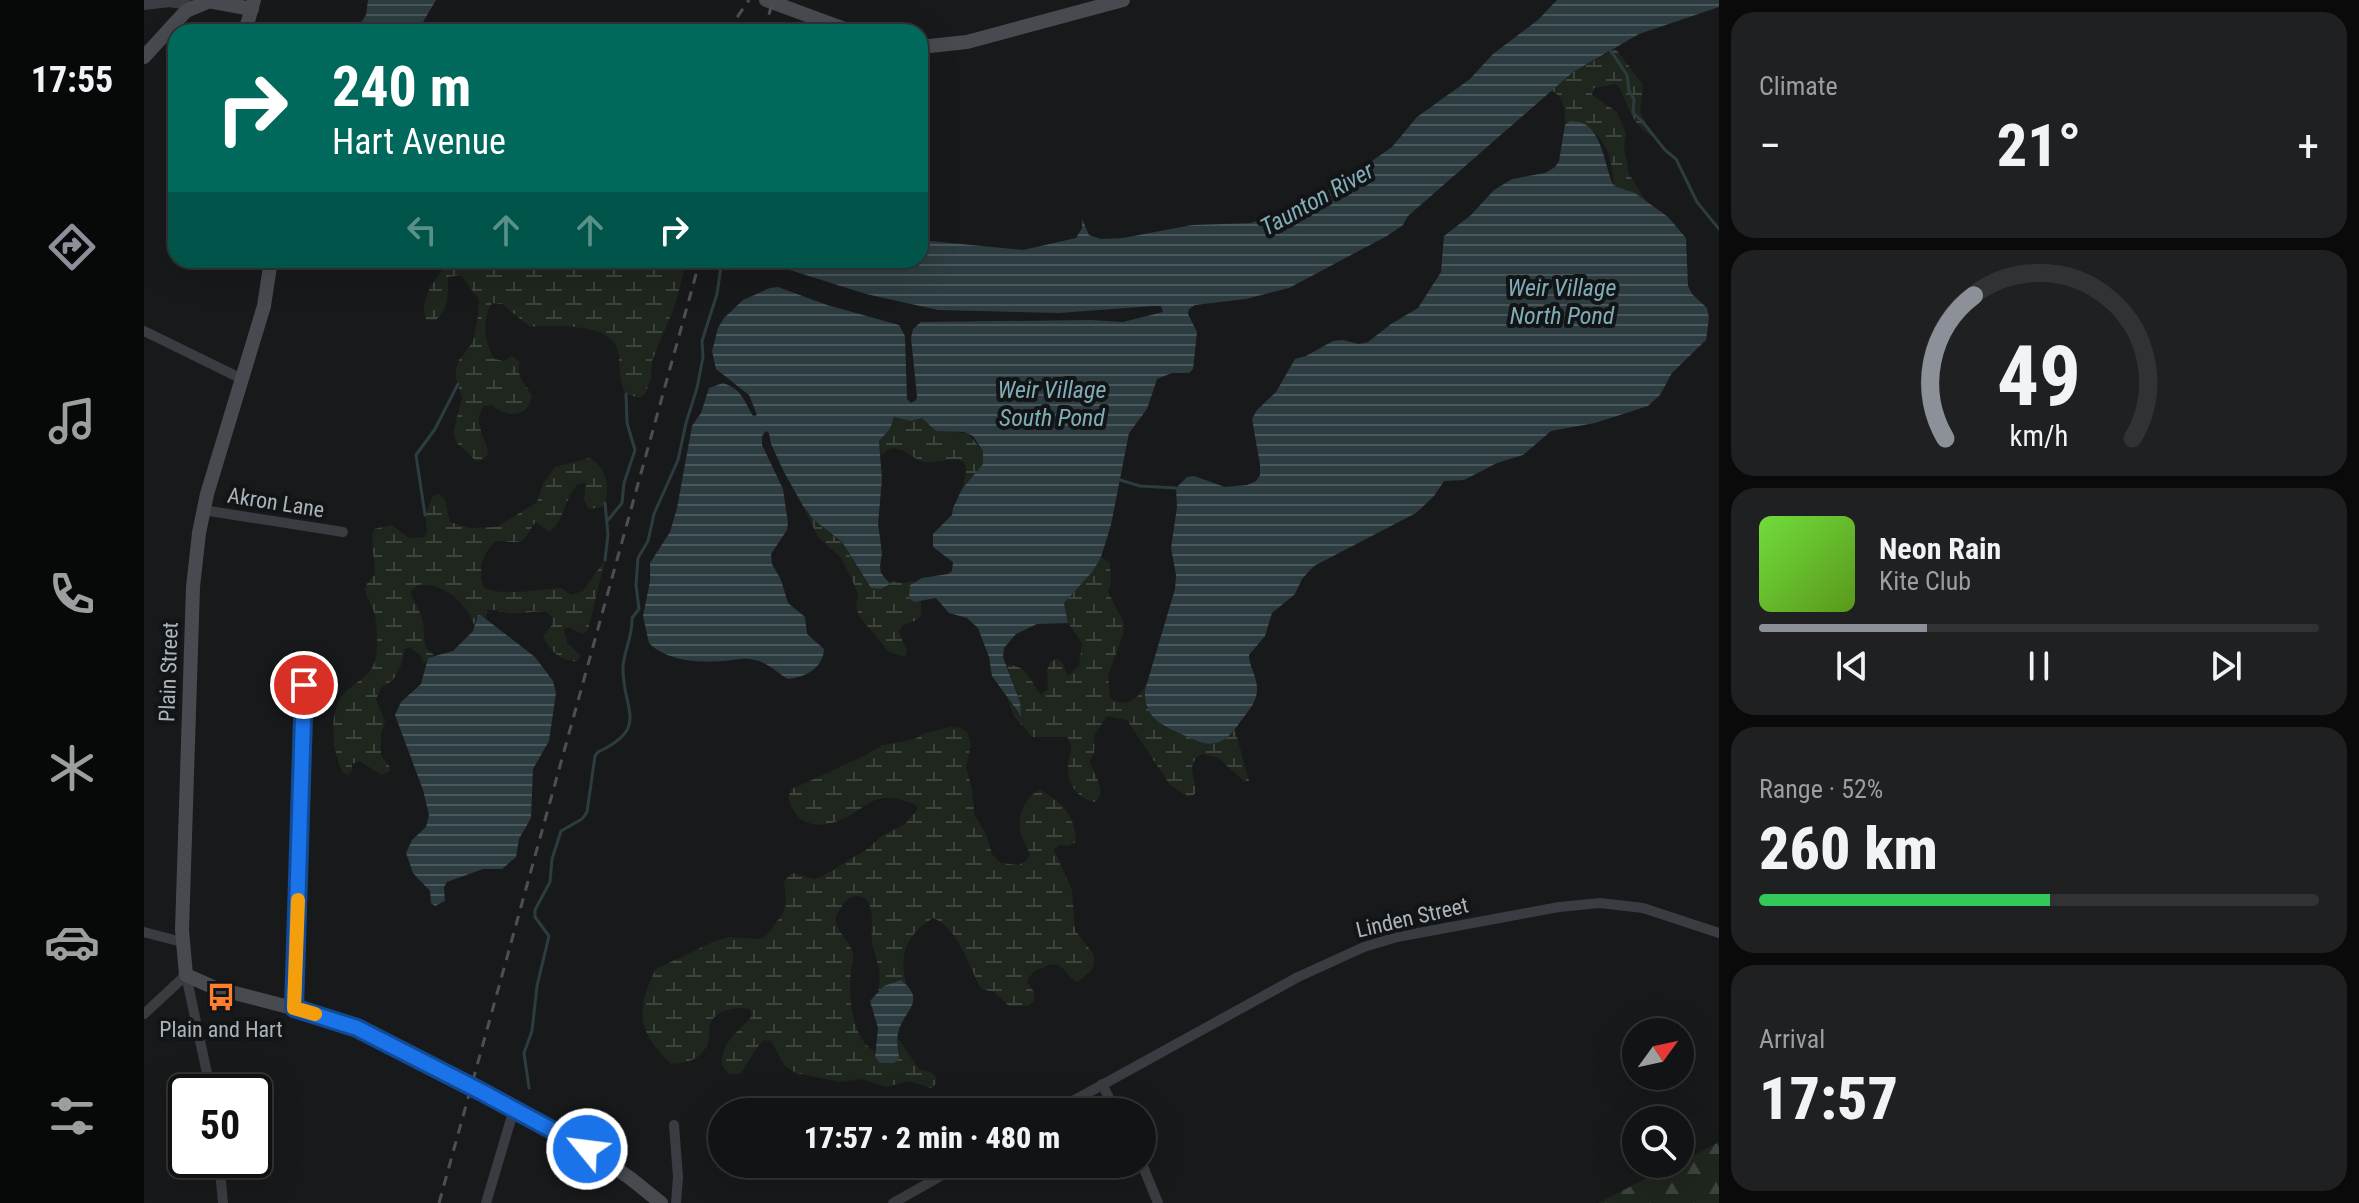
<!DOCTYPE html>
<meta charset="utf-8">
<style>
body{margin:0;font-family:"Roboto Condensed",sans-serif;background:#1f2022;color:#f1f3f6;height:100vh;display:flex;flex-direction:column;font-size:30px;white-space:nowrap}
*{box-sizing:border-box;margin:0}
p{font-size:26px;color:#9c9ea0}
.icon{flex:none;width:44px;height:44px;fill:none;stroke:currentColor;stroke-width:2;stroke-linecap:round;stroke-linejoin:round}
.map{position:relative;flex:1;overflow:hidden}
.drawer{display:flex;flex-direction:column;gap:12px;padding:12px;background:#0a0a0b;width:640px}
.drawer>*{flex:none}
.banner{position:absolute;left:24px;top:24px;width:760px;height:244px;border-radius:24px;box-shadow:0 8px 32px #0002,0 0 0 2px #313234;background:#00695c;color:#fff;overflow:hidden}
.needle{width:52px;rotate:57deg}
.controls{position:absolute;left:1478px;top:1018px;display:grid;gap:16px}
.controls a{display:grid;place-items:center;width:72px;height:72px;border-radius:50%;background:#121314;box-shadow:0 8px 32px #0002,0 0 0 2px #313234;font-size:40px}
.speed{position:absolute;left:24px;top:1074px;display:flex;gap:16px;font-size:40px;font-weight:700;text-align:center}
.speed>*{display:grid;place-content:center;width:104px;height:104px;border-radius:50%;background:#121314;box-shadow:0 8px 32px #0002,0 0 0 2px #313234;line-height:1}
.speed .limit{border:4px solid #111;border-radius:12px;background:#fff;color:#111}
.pin{position:absolute;display:grid;place-items:center;width:68px;height:68px;color:#fff;margin:-34px;border:4px solid #fff;border-radius:50%;box-shadow:0 2px 8px #0007}
.me{position:absolute;width:88px;margin:-44px;rotate:299deg;stroke-linejoin:round;filter:drop-shadow(0 0 6px #0008)}
.turn{display:flex;align-items:center;gap:28px;height:168px;padding:0 32px;font-size:36px}
.turn .icon{width:104px;height:104px;stroke-width:2.5}
.turn b{display:block;font-size:56px;line-height:68px}
.lanes{display:flex;align-items:center;height:76px;padding:0 32px;background:#0003;justify-content:center;gap:40px;direction:ltr}
.lanes .off{opacity:.35}
.big{font-size:60px;font-weight:800;line-height:1.1}
.drawer .card{flex:1;display:flex;flex-direction:column;justify-content:center;gap:12px;min-width:0;padding:0 28px;border-radius:24px;background:#1f2022}
.drawer .dial{align-items:center;gap:0}
.dial svg{height:208px;overflow:visible;fill:none;stroke:#313234;stroke-width:7;stroke-linecap:round;text-anchor:middle}
.dial text{fill:#f1f3f6;stroke:none}
.song{display:flex;align-items:center;gap:24px}
.cover{width:96px;height:96px;border-radius:12px;background:linear-gradient(135deg,hsl(100 70% 55%),hsl(90 70% 35%))}
.played{height:8px;border-radius:4px;background:linear-gradient(90deg,#8c9099 30%,#313234 30%)}
.keys{display:flex;justify-content:space-around;direction:ltr}
.heat{display:flex;justify-content:space-between;align-items:center;font-size:44px;direction:ltr}
.charge{height:12px;border-radius:6px;background:linear-gradient(90deg,#34c759 52%,#313234 0)}
.trip{position:absolute;left:564px;top:1098px;width:448px;height:80px;border-radius:40px;background:#121314;box-shadow:0 8px 32px #0002,0 0 0 2px #313234;font-weight:800;line-height:80px;text-align:center}
main{display:flex;flex:1;min-height:0}
.tab-bar{display:flex;flex-direction:column;width:144px;justify-content:space-around;align-items:center;background:#070808;color:#9c9ea0}
.tab-bar .icon{width:56px;height:56px}
.tab-bar .on{color:#8c9099}
.tab-bar b{font-size:36px;color:#f1f3f6}
.map>svg:first-child{display:block}
.forest{fill:url(#forest-firs)}
.wetland{fill:url(#wetland-marsh)}
.water{fill:url(#water-rules)}
.lines{fill:none;stroke-linecap:round;stroke-linejoin:round}
.stream{stroke:#2d3c40;stroke-width:3}
.street{stroke:#393c40;stroke-width:10}
.secondary{stroke:#474b50;stroke-width:14}
.rail{stroke:#4c5055;stroke-width:3;stroke-dasharray:10 8;stroke-linecap:butt}
.route-casing{stroke:#114b97;stroke-width:20}
.route{stroke:#1a73e8;stroke-width:14}
.slow{stroke:#f59e0b;stroke-width:14}
.labels{text-anchor:middle;stroke-width:8;stroke-linejoin:round;paint-order:stroke}
.street-label{font-size:22px;fill:#aab4bb;stroke:#131416}
.poi-label{font-size:22px;fill:#aab4bb;stroke:#131416}
.water-label{font-size:24px;font-style:italic;fill:#7fadb8;stroke:#131416}
</style>
<main>
<nav class="tab-bar">
<b>17:55</b>
<svg class="icon on" aria-label="directions" viewBox="0 0 24 24"><path d="M12 3l9 9-9 9-9-9zM9 14v-3h6M13 9l2 2-2 2"/></svg>
<svg class="icon" aria-label="music" viewBox="0 0 24 24"><path d="M9 18V5l10-2v13"/><circle cx="6" cy="18" r="3"/><circle cx="16" cy="16" r="3"/></svg>
<svg class="icon" aria-label="phone" viewBox="0 0 24 24"><path d="M5 4h4l2 5-3 2q2 4 5 5l2-3 5 2v4C11 20 4 13 5 4z"/></svg>
<svg class="icon" aria-label="climate" viewBox="0 0 24 24"><path d="M12 3v18M4 7l16 10M4 17L20 7"/></svg>
<svg class="icon" aria-label="car" viewBox="0 0 24 24"><path d="M5 17H2v-5l4-1 3-4h7l3 4 3 1v5h-3M9 17h6M6 11h13"/><circle cx="7" cy="17" r="2"/><circle cx="17" cy="17" r="2"/></svg>
<svg class="icon" aria-label="filters" viewBox="0 0 24 24"><path d="M4 7h16M4 17h16"/><circle cx="9" cy="7" r="2"/><circle cx="15" cy="17" r="2"/></svg>
</nav>
<div class="map">
<svg width="1575" height="1203" viewBox="0 0 1575 1203">
<defs>
<pattern id="forest-firs" width="22" height="20" patternUnits="userSpaceOnUse" patternTransform="scale(2)"><rect width="22" height="20" fill="#1f261e"/><path d="M5 1l3.5 6h-7zM16 11l3.5 6h-7z" fill="#3d433d"/></pattern>
<pattern id="wetland-marsh" width="20" height="14" patternUnits="userSpaceOnUse" patternTransform="scale(2)"><rect width="20" height="14" fill="#1f261e"/><path d="M1 5h8M5 5V1M11 12h8M15 12V8" fill="none" stroke="#3d433d"/></pattern>
<pattern id="water-rules" width="6" height="5" patternUnits="userSpaceOnUse" patternTransform="scale(2)"><rect width="6" height="5" fill="#2d3c40"/><path d="M0 2.5h6" fill="none" stroke="#49565a"/></pattern>
</defs>
<rect width="100%" height="100%" fill="#18191b"/>
<polygon class="forest" points="1575,1142 1575,1203 1454,1203 1531,1164 1536,1164 1536,1162"/>
<g class="wetland">
<path d="M1472 49 1499 85 1496 112 1508 136C1487 125 1484 103 1473 84L1450 88 1448 95 1473 112 1482 133 1480 147 1485 174 1502 201 1470 186C1467 153 1463 137 1433 121L1421 125C1421 110 1421 96 1406 90L1429 72Z"/>
<path d="M304 260H543L531 305 508 361 507 378 501 394 495 398 482 394C472 377 479 359 471 344 460 324 407 325 386 327L358 304 348 303C337 320 341 342 350 359L360 361 368 356 376 362C371 376 381 383 388 396 383 420 362 417 347 405L340 406C327 424 343 436 344 454L339 460 332 461 313 443 309 432 318 398 312 378V369L315 360 329 342 334 316 335 300 317 275 304 277C304 294 305 308 292 320H282C274 296 294 279 304 260Z"/>
<path d="M750 417 771 420 778 418C793 433 805 429 824 434L839 451V464L818 489C834 440 796 468 777 461 762 455 753 440 737 455L735 441 746 429Z"/>
<path d="M445 458C463 465 468 492 458 507L445 509 440 500 442 483 434 484C420 498 422 519 405 532L392 522C386 527 385 535 380 539 371 546 360 539 351 542 337 554 334 572 340 588 361 597 395 589 417 588L427 595 439 591 461 560 444 630 438 634 425 627 420 630 423 643 437 656 433 661C418 663 404 649 399 636L408 625 409 619 403 612C389 610 376 615 363 613 355 612 352 609 343 610L342 618 338 616 332 618 330 625C322 602 300 583 274 585L266 592C270 601 275 609 278 619 281 628 279 638 282 648L290 655 284 658 280 664 276 655 266 647 261 649 257 665 249 680 237 688 232 699 241 722 237 734V755L245 766 246 771 237 775 216 761 208 764V771L204 775 199 773C189 755 184 713 198 696 217 675 234 677 233 642 233 633 233 621 230 612 224 594 213 591 231 575L228 537 230 529 248 525 265 538 280 537 283 532 281 515 289 496 295 494 301 500 306 522 325 528 353 527 393 502 399 484 411 467Z"/>
<path d="M659 506 670 520 698 543 724 584 737 589 746 584 745 581 759 583 772 580 766 585 770 602 777 601C779 626 772 617 757 627L755 632 763 650 761 657 745 652 715 616 712 606 714 594 706 575 697 558 674 537Z"/>
<path d="M957 557 966 562 967 582 964 592 980 623 979 634 964 676 966 698C983 710 996 697 1003 682 1000 695 1010 721 1022 728L1082 738 1091 730 1105 781 1101 782 1074 758 1058 754C1039 765 1054 778 1051 794L1044 797 1026 785 983 720 963 716 951 734 950 754 946 760C948 776 964 787 952 802 936 801 924 785 924 769 923 757 932 749 923 737H888L870 716 863 698 876 715V702L863 665C884 665 886 681 897 695L904 689 903 670 906 662 913 659 918 662 924 676 935 666 938 643 924 623 920 603 949 571Z"/>
<path d="M806 727 817 728 823 732 827 745 822 767 828 788 830 814 842 834 848 854 857 863 875 865 883 860 886 854C883 847 877 837 876 829 874 813 882 796 896 790 919 802 931 815 932 842L924 846 915 845 910 850 928 890 931 930 950 955V965L946 972 933 982C917 972 920 958 898 968 890 971 887 973 883 982L890 992V1000L885 1006H865L850 992 837 989C826 968 813 926 789 918 762 935 755 954 762 984L757 980 734 991C739 969 732 963 728 943 726 930 734 896 713 896 704 896 699 904 695 911 684 927 706 938 709 954 710 960 708 966 707 972 704 995 708 1039 730 1051L731 1057C740 1063 746 1066 755 1059L754 1038 775 1069 788 1073 792 1077V1084L787 1088 765 1081 742 1087 718 1079 696 1082 652 1073 641 1066 627 1041 620 1040C609 1050 605 1063 596 1074H584L577 1063C581 1037 593 1034 608 1016L606 1009C593 1007 571 1009 566 1024 565 1028 566 1033 565 1037 562 1058 545 1063 527 1064 493 1031 491 1011 512 969L571 941 585 937 616 939 623 935 639 913 642 902 640 881 648 873 671 879 686 872 724 848 738 836 761 824 774 809 772 805C760 800 748 796 735 799 723 801 714 812 703 817 675 831 652 827 644 797L648 789 720 756 738 745 771 739 780 733Z"/>
</g>
<g class="water">
<polygon points="224,0 292,0 273,32 211,32 222,15"/>
<path d="M1413 0H1575V7L1495 34 1429 72 1264 216 1259 225 1243 236 1145 288 1102 299 1051 305 1045 309 1044 314 1053 332 1049 369 1045 373H1028L1013 379 1003 409 985 433 967 525 957 557 949 571 920 603 924 623 893 624 872 634 860 648 859 657 876 702 877 716 848 676 845 657 834 628 823 618 805 613 792 598 770 602 765 598 766 585 778 578 804 574 808 571 809 562 789 547V534L808 515 809 508 818 489 839 464V451L829 436 820 432 792 431 778 418 767 421 750 417 746 429 735 441 738 479 734 524 738 553 736 567 737 573 746 584 737 589 727 588 698 542 670 520 659 506 640 472 627 444 625 433 622 431 618 436V445L639 489 644 523 643 530 627 554 628 564 637 580 644 603 661 617 663 634 680 649C679 668 662 677 644 679 633 673 625 663 611 660 600 657 590 660 579 661 555 663 522 661 505 643L499 616 506 581V563L526 532 533 508 548 426 557 413 565 388 579 383C598 389 600 401 609 416L613 415 605 395 572 369 568 351 574 328 580 318 599 300 626 288 634 287 683 305 755 325 761 336 763 399 767 403 772 400 773 396 767 338 769 329 777 322 947 320 979 322 1019 312 1017 306H1010L915 313 794 310 722 294 614 260H776V240L879 250 932 238 938 228V219L945 235 957 239 979 238 1048 225 1107 223 1147 209 1168 194 1188 189 1248 147 1273 117 1326 79 1349 54 1394 20Z"/>
<path d="M1426 121C1459 119 1459 165 1470 186L1491 193 1524 217 1542 238 1544 286 1548 294 1563 308 1565 318 1562 340 1528 373 1516 395 1504 406 1451 423 1407 431 1379 455 1353 463 1320 480 1300 481 1290 496 1272 513 1170 566 1158 579 1151 594 1128 613 1121 636 1105 655C1105 667 1114 677 1113 691 1112 702 1106 709 1099 718 1092 728 1084 740 1072 743 1062 746 1051 740 1042 736 1019 726 1000 719 1001 690L1031 589 1032 575 1027 548 1033 507 1032 488 1043 477 1050 476 1081 487 1103 485 1112 481 1116 475V465L1108 419 1113 410 1132 392 1151 359 1162 356 1189 341 1199 340 1215 344 1224 342 1247 324 1274 308 1297 272 1300 236 1327 215 1350 190 1368 179 1401 173 1411 167 1415 161 1421 125Z"/>
<polygon points="334,615 338,616 391,657 409,681 412,693 405,741 389,769 387,818 375,839 372,857 358,869 339,869 303,882 300,887 301,901 291,906 287,903 286,891 269,873 262,853 268,840 282,827 285,815 279,790 251,715 257,702 277,684 284,658 309,651 329,631"/>
<path d="M757 980C784 1002 759 1010 754 1033 752 1042 755 1050 755 1059L750 1063H736L731 1057 734 1028 726 1001 740 986Z"/>
</g>
<g class="lines">
<g class="stream">
<polyline points="1465,48 1483,75 1485,91 1490,99 1489,113 1498,121 1521,150 1532,159 1553,202 1575,229"/>
<polyline points="976,480 996,486 1032,488"/>
<polyline points="281,515 272,455 291,429 314,384"/>
<polyline points="464,520 478,503 480,483 491,450 483,423 482,394"/>
<polyline points="461,560 464,535 461,503"/>
<path d="M385 1088 380 1053 388 1031 393 986 405 936 391 917V910L406 882 408 859 417 831 438 819 443 812 451 756 454 752C507 727 478 710 479 667 480 650 489 636 488 618L495 609 492 585 494 558 504 541 510 514 534 460 542 423 553 388 559 357 558 341 573 294 578 260"/>
</g>
<g class="street">
<polyline points="0,5 26,2 50,6"/>
<polyline points="0,331 98,379"/>
<polyline points="59,510 199,532"/>
<polyline points="0,932 38,942"/>
<polyline points="150,1008 160,685"/>
<polyline points="0,1014 42,975 67,1092"/>
<polyline points="958,1084 972,1112"/>
<polyline points="909,1112 1154,977 1220,947 1253,937 1415,907 1456,903 1499,908 1575,933"/>
<polyline points="530,1125 534,1177 532,1203"/>
<polyline points="75,1160 79,1203"/>
<polyline points="998,1164 1014,1203"/>
<polyline points="342,1203 370,1109"/>
<polyline points="749,1203 818,1164"/>
</g>
<g class="secondary">
<polyline points="622,0 709,32"/>
<polyline points="64,1 108,9"/>
<polyline points="101,32 110,0"/>
<polyline points="776,47 823,42 979,0"/>
<polyline points="0,57 42,11 68,0"/>
<polyline points="127,260 120,306 63,494 55,533 49,587 38,930 42,975 71,988 187,1018 213,1028 338,1092 443,1149 486,1178 517,1203"/>
</g>
<g class="rail">
<polyline points="583,32 605,0"/>
<polyline points="620,32 629,0"/>
<polyline points="295,1203 556,260"/>
</g>
</g>
<g class="lines">
<defs>
<polyline id="route" points="160,685 150,1008 213,1028 338,1092 443,1149"/>
</defs>
<use href="#route" class="route-casing"/>
<use href="#route" class="route"/>
<polyline class="slow" points="154,900 150,1008 171,1014"/>
</g>
<defs>
<symbol id="bus-bare" viewBox="-9 -9 18 18"><path d="M-5-6H5V4H4V6H2V4H-2V6H-4V4H-5ZM-3.5-4V0h7V-4ZM-3.5 1.2v1.5H-2V1.2ZM2 1.2v1.5H3.5V1.2Z" fill="#fe7f2d" stroke="#131416" stroke-width="2.5" paint-order="stroke"/></symbol>
</defs>
<g fill-rule="evenodd">
<use href="#bus-bare" x="57" y="977" width="40" height="40"/>
</g>
<g class="labels">
<g class="street-label">
<text transform="translate(132 502) rotate(9)" y="8">Akron Lane</text>
<text transform="translate(24 672) rotate(-88)" y="8">Plain Street</text>
<text transform="translate(1268 917) rotate(-13)" y="8">Linden Street</text>
</g>
<g class="poi-label">
<text x="77" y="1037">Plain and Hart</text>
</g>
<g class="water-label">
<text transform="translate(1173 199) rotate(-29)" y="8">Taunton River</text>
<text x="1418" y="296">Weir Village<tspan x="1418" dy="28">North Pond</tspan></text>
<text x="908" y="398">Weir Village<tspan x="908" dy="28">South Pond</tspan></text>
</g>
</g>
</svg>
<div class="controls">
<a><svg class="needle" viewBox="-14 -14 28 28"><path d="M0-13l5 13h-10z" fill="#e53935"/><path d="M0 13l5-13h-10z" fill="#9c9ea0"/></svg></a>
<a><svg class="icon" aria-label="search" viewBox="0 0 24 24"><circle cx="10" cy="10" r="6"/><path d="M15 15l6 6"/></svg></a>
</div>
<div class="speed"><div class="limit">50</div></div>
<div class="pin" style="left:160px;top:685px;background:#d93025"><svg class="icon" aria-label="arrive" viewBox="0 0 24 24"><path d="M6 21V4h12l-3 4 3 4H6"/></svg></div>
<svg class="me" style="left:443px;top:1149px" viewBox="-20 -20 40 40"><circle r="17" fill="#1a73e8" stroke="#fff" stroke-width="3"/><path d="M0-11L8 9 0 5-8 9z" fill="#fff"/></svg>
<div class="trip">17:57 · 2 min · 480 m</div>
<div class="banner">
<div class="turn"><svg class="icon" aria-label="right" viewBox="0 0 24 24"><path d="M7 20v-9h11M14 6l5 5-5 5"/></svg><div><b>240 m</b>Hart Avenue</div></div>
<div class="lanes"><svg class="icon off" aria-label="left" viewBox="0 0 24 24"><path d="M17 20v-9H6M10 6l-5 5 5 5"/></svg><svg class="icon off" aria-label="ahead" viewBox="0 0 24 24"><path d="M12 20V5M6 11l6-6 6 6"/></svg><svg class="icon off" aria-label="ahead" viewBox="0 0 24 24"><path d="M12 20V5M6 11l6-6 6 6"/></svg><svg class="icon" aria-label="right" viewBox="0 0 24 24"><path d="M7 20v-9h11M14 6l5 5-5 5"/></svg></div>
</div>
</div>
<section class="drawer">
<div class="card"><p>Climate</p>
<div class="heat"><a>−</a><b class="big">21°</b><a>+</a></div>
</div>
<div class="card dial"><svg viewBox="0 0 100 80">
<path d="M14 69A42 42 0 1 1 86 69"/>
<path d="M14 69A42 42 0 0 1 25 14" stroke="#8c9099"/>
<text x="50" y="56" font-size="32" font-weight="700">49</text>
<text x="50" y="72" font-size="11">km/h</text>
</svg></div>
<div class="card">
<div class="song"><i class="cover"></i><div><b>Neon Rain</b><p>Kite Club</p></div></div>
<div class="played"></div>
<div class="keys"><svg class="icon" aria-label="previous" viewBox="0 0 24 24"><path d="M18 5L8 12l10 7zM5 5v14"/></svg><svg class="icon" aria-label="pause" viewBox="0 0 24 24"><path d="M8 5v14M16 5v14"/></svg><svg class="icon" aria-label="next" viewBox="0 0 24 24"><path d="M6 5l10 7-10 7zM19 5v14"/></svg></div>
</div>
<div class="card"><p>Range · 52%</p><b class="big">260 km</b><div class="charge"></div></div>
<div class="card"><p>Arrival</p><b class="big">17:57</b></div>
</section>
</main>
